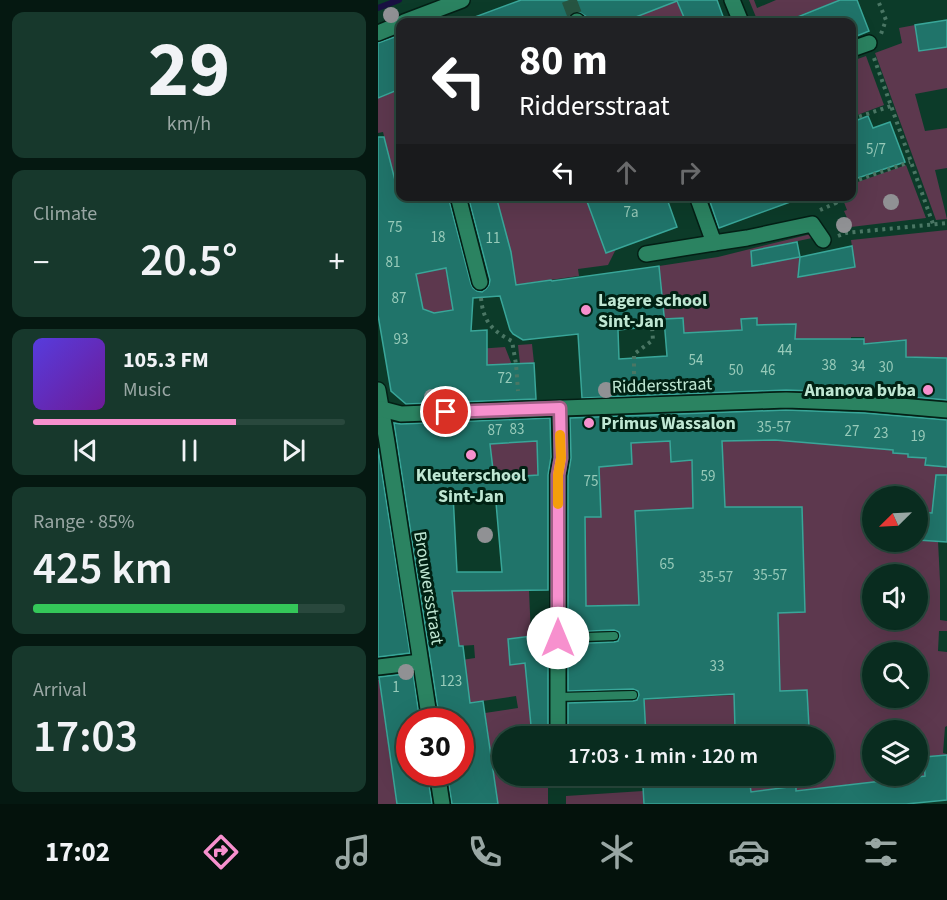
<!DOCTYPE html>
<meta charset="utf-8">
<style>
body{margin:0;font-family:"Source Sans 3",sans-serif;background:#17382c;color:#f1f3f6;height:100vh;display:flex;flex-direction:column;font-size:22px;white-space:nowrap}
*{box-sizing:border-box;margin:0}
p{font-size:20px;color:#99a7a4}
.icon{flex:none;width:33px;height:33px;fill:none;stroke:currentColor;stroke-width:2;stroke-linecap:round;stroke-linejoin:round}
.map{position:relative;flex:1;overflow:hidden}
.sheet{display:flex;flex-direction:column;gap:12px;padding:12px;background:#051811;width:378px}
.sheet>*{flex:none}
.guide{position:absolute;left:18px;top:18px;width:460px;height:183px;border-radius:12px;box-shadow:0 6px 24px #0002,0 0 0 2px #29483d;background:#202124;color:#fff;overflow:hidden}
.needle{width:39px;rotate:246deg}
.tools{position:absolute;left:484px;top:486px;display:grid;gap:12px}
.tools a{display:grid;place-items:center;width:66px;height:66px;border-radius:50%;background:#092c1f;box-shadow:0 6px 24px #0002,0 0 0 2px #29483d;font-size:30px}
.speed{position:absolute;left:18px;top:708px;display:flex;gap:12px;font-size:30px;font-weight:700;text-align:center}
.speed>*{display:grid;place-content:center;width:78px;height:78px;border-radius:50%;background:#092c1f;box-shadow:0 6px 24px #0002,0 0 0 2px #29483d;line-height:1}
.speed .limit{border:9px solid #d22;background:#fff;color:#111}
.pin{position:absolute;display:grid;place-items:center;width:51px;height:51px;color:#fff;margin:-26px;border:3px solid #fff;border-radius:50%;box-shadow:0 2px 6px #0007}
.me{position:absolute;width:66px;margin:-33px;rotate:0deg;stroke-linejoin:round;filter:drop-shadow(0 0 4px #0008)}
.turn{display:flex;align-items:center;gap:21px;height:126px;padding:0 24px;font-size:27px}
.turn .icon{width:78px;height:78px;stroke-width:2.5}
.turn b{display:block;font-size:42px;line-height:51px}
.lanes{display:flex;align-items:center;height:57px;padding:0 24px;background:#0003;justify-content:center;gap:30px;direction:ltr}
.lanes .off{opacity:.35}
.big{font-size:45px;font-weight:600;line-height:1.1}
.sheet .card{flex:1;display:flex;flex-direction:column;justify-content:center;gap:9px;min-width:0;padding:0 21px;border-radius:12px;background:#17382c}
.sheet .dial{align-items:center;gap:0}
.dial b{font-size:78px;line-height:1}
.song{display:flex;align-items:center;gap:18px}
.cover{width:72px;height:72px;border-radius:9px;background:linear-gradient(135deg,hsl(250 70% 55%),hsl(280 70% 35%))}
.played{height:6px;border-radius:3px;background:linear-gradient(90deg,#f790ce 65%,#29483d 65%)}
.keys{display:flex;justify-content:space-around;direction:ltr}
.heat{display:flex;justify-content:space-between;align-items:center;font-size:33px;direction:ltr}
.charge{height:9px;border-radius:4px;background:linear-gradient(90deg,#34c759 85%,#29483d 0)}
.trip{position:absolute;left:114px;top:726px;width:342px;height:60px;border-radius:30px;background:#092c1f;box-shadow:0 6px 24px #0002,0 0 0 2px #29483d;font-weight:600;line-height:60px;text-align:center}
.tabs{display:flex;height:96px;justify-content:space-around;align-items:center;background:#04120c;color:#99a7a4}
.tabs .icon{width:42px;height:42px}
.tabs .current{color:#f790ce}
.tabs b{font-size:27px;color:#f1f3f6}
main{display:flex;flex:1;min-height:0}
.map>svg:first-child{display:block}
.green{fill:#5d384e;fill-rule:evenodd}
.lines{fill:none;stroke-linecap:round;stroke-linejoin:round}
.stream{stroke:#181041;stroke-width:6}
.building{fill:#20746a;stroke:#39a699;stroke-width:1.5;fill-rule:evenodd}
.minor-tunnel{stroke:#275542;stroke-width:15;stroke-dasharray:15 8;stroke-linecap:butt}
.service-casing{stroke:#041f15;stroke-width:10}
.minor-casing{stroke:#041f15;stroke-width:18}
.tertiary-casing{stroke:#041f15;stroke-width:18}
.path{stroke:#4a7664;stroke-width:4;stroke-dasharray:3 4.5;stroke-linecap:butt}
.service{stroke:#2b8361;stroke-width:8}
.minor{stroke:#2b8361;stroke-width:15}
.tertiary{stroke:#2b8361;stroke-width:15}
.tree{fill:#909194}
.route-casing{stroke:#a15e86;stroke-width:15}
.route{stroke:#f790ce;stroke-width:10}
.slow{stroke:#f59e0b;stroke-width:10}
.poi-dot{fill:#f790ce;stroke:#002113;stroke-width:2}
.labels{text-anchor:middle;stroke-width:6;stroke-linejoin:round;paint-order:stroke}
.number-label{font-size:15px;fill:#97cab9}
.poi-label{font-size:18px;font-weight:bold;fill:#bfe7d3;stroke:#002113;text-anchor:start}
.street-label{font-size:18px;fill:#bfe7d3;stroke:#002113}
</style>
<main>
<section class="sheet">
<div class="card dial"><b>29</b><p>km/h</p></div>
<div class="card"><p>Climate</p>
<div class="heat"><a>−</a><b class="big">20.5°</b><a>+</a></div>
</div>
<div class="card">
<div class="song"><i class="cover"></i><div><b>105.3 FM</b><p>Music</p></div></div>
<div class="played"></div>
<div class="keys"><svg class="icon" aria-label="previous" viewBox="0 0 24 24"><path d="M18 5L8 12l10 7zM5 5v14"/></svg><svg class="icon" aria-label="pause" viewBox="0 0 24 24"><path d="M8 5v14M16 5v14"/></svg><svg class="icon" aria-label="next" viewBox="0 0 24 24"><path d="M6 5l10 7-10 7zM19 5v14"/></svg></div>
</div>
<div class="card"><p>Range · 85%</p><b class="big">425 km</b><div class="charge"></div></div>
<div class="card"><p>Arrival</p><b class="big">17:03</b></div>
</section>
<div class="map">
<svg width="569" height="804" viewBox="0 0 569 804">
<rect width="100%" height="100%" fill="#0c3b29"/>
<g class="green">
<polygon points="371,0 376,0 379,8 398,0 462,0 404,22 380,22"/>
<polygon points="299,1 308,22 245,22"/>
<polygon points="537,25 541,51 569,47 569,88 537,94 547,131 569,128 569,168 557,170 569,219 558,220 497,53 524,43 521,28"/>
<polygon points="488,56 506,105 474,117 474,61"/>
<polygon points="16,92 18,95 22,93 22,196 61,269 68,268 70,282 86,308 59,313 99,349 127,347 134,365 32,369 37,310 45,308 38,274 45,272 26,218 5,132 0,133 0,98"/>
<polygon points="528,165 548,218 473,227 466,211 469,210 464,197 474,196 474,184"/>
<polygon points="118,197 207,197 226,246 238,249 230,265 200,269 201,276 150,283 151,292 136,294"/>
<polygon points="569,230 569,358 528,357 528,340 486,345 486,337 473,337 473,343 446,342 445,339 431,339 416,364 417,324 398,324 397,336 380,337 379,318 363,319 364,336 306,334 305,319 286,319 281,266 340,257 433,234 434,238 373,251 422,257 421,277 477,267 473,240"/>
<polygon points="154,344 156,363 142,364 140,345"/>
<polygon points="252,436 266,442 292,441 313,445 316,508 257,512 265,666 242,605 208,606 207,517 223,517 220,444 238,465 254,464"/>
<path d="M397 440 515 450V453L530 454V457H540L549 451 548 465 569 467V481L557 480 554 513 541 512 540 514V496H495V542H540V540L560 541 562 581V620L569 621V631H561L560 651 569 652V726L567 727 565 753 569 754V764H557L556 756 546 757 547 776 418 791V786L373 792 371 776H446V736H268L264 700 356 695 357 729 431 727 429 691H402L400 637 347 507 344 441ZM495 574H540V620H495ZM495 652H540V698H495ZM495 730H540V776H495Z"/>
<polygon points="159,441 159,456 170,455 170,475 116,478 112,444"/>
<polygon points="73,591 151,591 153,636 130,640 132,665 153,662 149,679 154,736 124,736 124,776 170,776 170,804 120,804 107,713 140,708 138,696 91,703 77,661 97,658 96,645 81,646"/>
<polygon points="0,680 1,680 19,804 0,804"/>
<polygon points="270,776 366,776 281,786 276,803 274,784 265,784 264,778 270,777"/>
<polygon points="265,791 266,804 188,804 188,796"/>
</g>
<g class="lines">
<polyline class="stream" points="0,8 21,0"/>
</g>
<g class="building">
<polygon points="143,0 339,0 347,22 308,22 299,1 245,22 211,22 209,17 201,12 193,14 190,18 190,22 87,22 86,21"/>
<polygon points="462,0 479,0 491,31 474,38 474,22 407,22"/>
<polygon points="569,20 569,47 541,51 537,25"/>
<polygon points="22,35 22,89 0,98 0,43"/>
<polygon points="490,116 495,128 512,122 527,162 474,180 474,122"/>
<path d="M0 137H6L21 196H70L93 284 95 288 99 291 104 292 108 289 111 285 112 280 90 196H118L133 252 138 285 173 280 174 281 281 266 287 325 240 330 241 359 289 356 286 319 305 318 306 333 364 330 363 319 379 318V325L418 324 417 339H486V344L528 340V357L569 358V400L488 393 408 390 204 398 200 334 145 340 135 334 132 330 122 296 95 298 93 331 109 330V365L156 363 158 399 28 404 13 391 0 315ZM68 268 75 310 56 313 45 309 38 274Z"/>
<polygon points="207,196 288,196 299,227 228,253"/>
<polygon points="330,196 422,196 423,198 341,228"/>
<polygon points="419,242 422,257 374,266 373,251"/>
<polygon points="474,246 477,267 420,277 422,257"/>
<path d="M408 410 487 413 569 420V467L547 465 548 458 530 457V454L515 453V450L397 440 344 441 347 507H424L427 612 400 613 402 691 429 690 431 727 357 729 356 694 266 699 268 736H190V703L255 701 259 700 261 695 260 691 255 689 190 691V644L236 642 240 641 242 636 241 632 236 630 190 632V476L193 458 192 418ZM292 441 293 462 314 460 315 508 257 511 261 605 208 606 207 517H223L221 467 254 464 253 443Z"/>
<path d="M172 418 173 457 170 475V590L74 591 81 646H85L92 703 105 701 120 804H74L69 772H82V722H62L16 423 23 424ZM159 441 160 475 116 478 112 444ZM117 491 124 572H79L75 494Z"/>
<polygon points="0,448 32,653 0,657"/>
<polygon points="558,475 569,475 569,542 540,540 540,512 554,513"/>
<polygon points="170,634 170,736 154,736 147,663 132,665 130,639"/>
<polygon points="35,673 42,722 32,722 32,772 49,772 54,804 19,804 1,677"/>
<polygon points="569,755 569,800 528,804 266,804 265,787 366,776 371,776 373,792 418,786 418,791 547,776 546,757"/>
</g>
<g class="lines">
<polyline class="minor-tunnel" points="191,0 199,21"/>
<defs>
<g id="service">
<polyline points="180,638 236,636"/>
<polyline points="180,697 255,695"/>
</g>
<g id="minor">
<polyline points="354,0 363,22"/>
<polyline points="199,21 200,22"/>
<polyline points="474,49 491,43"/>
<polyline points="80,196 102,282"/>
<polyline points="319,196 336,243 369,238 434,224 445,240"/>
<polyline points="268,254 336,243"/>
<polyline points="0,390 9,442 52,722"/>
<polyline points="0,410 4,409 23,414 408,400 488,403 569,410"/>
<polyline points="0,667 42,662"/>
<polyline points="180,736 180,475 183,458 182,408"/>
<polyline points="59,772 64,804"/>
<polyline points="180,776 188,776"/>
</g>
<g id="tertiary">
<polyline points="26,22 84,0"/>
<polyline points="0,33 22,24"/>
</g>
</defs>
<use href="#service" class="service-casing"/>
<use href="#minor" class="minor-casing"/>
<use href="#tertiary" class="tertiary-casing"/>
<g class="path">
<polyline points="501,3 508,20 503,34"/>
<polyline points="496,58 555,224"/>
<polyline points="474,119 513,106"/>
<polyline points="474,182 532,162"/>
<polyline points="442,210 458,203 456,196"/>
<polyline points="460,236 468,233 569,223"/>
<path d="M103 298C105 321 114 331 134 341L138 364 140 391"/>
<polyline points="256,389 256,354 275,340 274,327"/>
</g>
<use href="#service" class="service"/>
<use href="#minor" class="minor"/>
<use href="#tertiary" class="tertiary"/>
</g>
<g class="tree">
<circle cx="13" cy="15" r="8"/>
<circle cx="513" cy="202" r="8"/>
<circle cx="466" cy="225" r="8"/>
<circle cx="228" cy="390" r="8"/>
<circle cx="54" cy="397" r="8"/>
<circle cx="107" cy="535" r="8"/>
<circle cx="28" cy="672" r="8"/>
</g>
<g class="lines">
<defs>
<polyline id="route" points="68,412 182,408 183,458 180,475 180,638"/>
</defs>
<use href="#route" class="route-casing"/>
<use href="#route" class="route"/>
<polyline class="slow" points="180,504 180,475 183,458 182,435"/>
</g>
<g class="poi-dot">
<circle cx="208" cy="310" r="6"/>
<circle cx="550" cy="390" r="6"/>
<circle cx="211" cy="423" r="6"/>
<circle cx="93" cy="455" r="6"/>
</g>
<g class="labels">
<g class="number-label">
<text x="498" y="154">5/7</text>
<text x="253" y="217">7a</text>
<text x="17" y="232">75</text>
<text x="60" y="242">18</text>
<text x="115" y="243">11</text>
<text x="15" y="267">81</text>
<text x="21" y="303">87</text>
<text x="23" y="344">93</text>
<text x="407" y="355">44</text>
<text x="318" y="365">54</text>
<text x="451" y="370">38</text>
<text x="480" y="371">34</text>
<text x="508" y="372">30</text>
<text x="358" y="375">50</text>
<text x="390" y="375">46</text>
<text x="127" y="383">72</text>
<text x="396" y="432">35-57</text>
<text x="139" y="434">83</text>
<text x="117" y="435">87</text>
<text x="474" y="436">27</text>
<text x="503" y="438">23</text>
<text x="540" y="441">19</text>
<text x="330" y="481">59</text>
<text x="213" y="486">75</text>
<text x="289" y="569">65</text>
<text x="392" y="580">35-57</text>
<text x="338" y="582">35-57</text>
<text x="339" y="671">33</text>
<text x="73" y="686">123</text>
<text x="18" y="692">1</text>
</g>
<g class="poi-label">
<text x="220" y="306">Lagere school<tspan x="220" dy="21">Sint-Jan</tspan></text>
<text x="538" y="396" text-anchor="end">Ananova bvba</text>
<text x="223" y="429">Primus Wassalon</text>
<text x="93" y="481" text-anchor="middle">Kleuterschool<tspan x="93" dy="21">Sint-Jan</tspan></text>
</g>
<g class="street-label">
<text transform="translate(284 385) rotate(-2)" y="6">Riddersstraat</text>
<text transform="translate(51 588) rotate(81)" y="6">Brouwersstraat</text>
</g>
</g>
</svg>
<div class="tools">
<a><svg class="needle" viewBox="-14 -14 28 28"><path d="M0-13l5 13h-10z" fill="#e53935"/><path d="M0 13l5-13h-10z" fill="#99a7a4"/></svg></a>
<a><svg class="icon" aria-label="sound" viewBox="0 0 24 24"><path d="M4 9h4l5-4v14l-5-4H4zM17 9q2 3 0 6"/></svg></a>
<a><svg class="icon" aria-label="search" viewBox="0 0 24 24"><circle cx="10" cy="10" r="6"/><path d="M15 15l6 6"/></svg></a>
<a><svg class="icon" aria-label="layers" viewBox="0 0 24 24"><path d="M12 4l9 5-9 5-9-5zM3 14l9 5 9-5"/></svg></a>
</div>
<div class="speed"><div class="limit">30</div></div>
<div class="pin" style="left:68px;top:412px;background:#d93025"><svg class="icon" aria-label="arrive" viewBox="0 0 24 24"><path d="M6 21V4h12l-3 4 3 4H6"/></svg></div>
<svg class="me" style="left:180px;top:638px" viewBox="-20 -20 40 40"><circle r="19" fill="#fff"/><path d="M0-13L10 11 0 6-10 11z" fill="#f790ce"/></svg>
<div class="trip">17:03 · 1 min · 120 m</div>
<div class="guide">
<div class="turn"><svg class="icon" aria-label="left" viewBox="0 0 24 24"><path d="M17 20v-9H6M10 6l-5 5 5 5"/></svg><div><b>80 m</b>Riddersstraat</div></div>
<div class="lanes"><svg class="icon" aria-label="left" viewBox="0 0 24 24"><path d="M17 20v-9H6M10 6l-5 5 5 5"/></svg><svg class="icon off" aria-label="ahead" viewBox="0 0 24 24"><path d="M12 20V5M6 11l6-6 6 6"/></svg><svg class="icon off" aria-label="right" viewBox="0 0 24 24"><path d="M7 20v-9h11M14 6l5 5-5 5"/></svg></div>
</div>
</div>
</main>
<nav class="tabs">
<b>17:02</b>
<svg class="icon current" aria-label="directions" viewBox="0 0 24 24"><path d="M12 3l9 9-9 9-9-9zM9 14v-3h6M13 9l2 2-2 2"/></svg>
<svg class="icon" aria-label="music" viewBox="0 0 24 24"><path d="M9 18V5l10-2v13"/><circle cx="6" cy="18" r="3"/><circle cx="16" cy="16" r="3"/></svg>
<svg class="icon" aria-label="phone" viewBox="0 0 24 24"><path d="M5 4h4l2 5-3 2q2 4 5 5l2-3 5 2v4C11 20 4 13 5 4z"/></svg>
<svg class="icon" aria-label="climate" viewBox="0 0 24 24"><path d="M12 3v18M4 7l16 10M4 17L20 7"/></svg>
<svg class="icon" aria-label="car" viewBox="0 0 24 24"><path d="M5 17H2v-5l4-1 3-4h7l3 4 3 1v5h-3M9 17h6M6 11h13"/><circle cx="7" cy="17" r="2"/><circle cx="17" cy="17" r="2"/></svg>
<svg class="icon" aria-label="filters" viewBox="0 0 24 24"><path d="M4 7h16M4 17h16"/><circle cx="9" cy="7" r="2"/><circle cx="15" cy="17" r="2"/></svg>
</nav>
